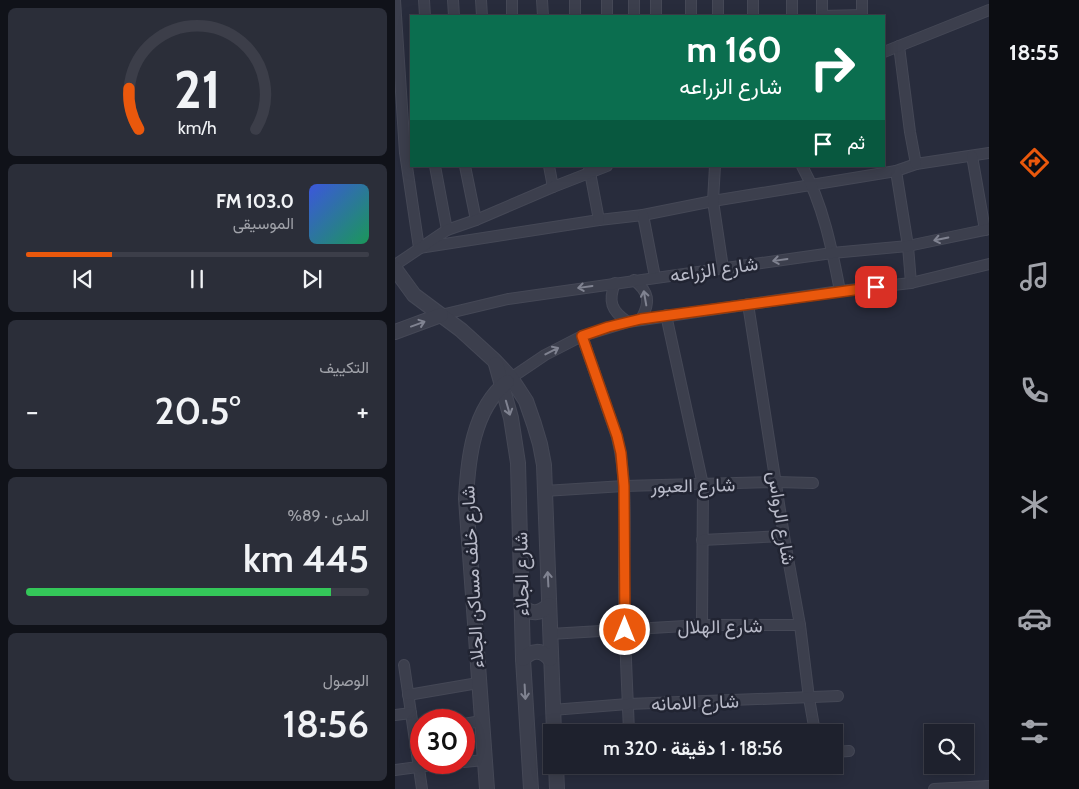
<!DOCTYPE html>
<html lang="ar">
<meta charset="utf-8">
<style>
body{margin:0;font-family:Cabin,Vazirmatn,sans-serif;background:#2b2e39;color:#f1f3f6;direction:rtl;height:100vh;display:flex;flex-direction:column;font-size:19px;white-space:nowrap}
*{box-sizing:border-box;margin:0}
p{font-size:16px;color:#a1a3aa}
.icon{flex:none;width:28px;height:28px;fill:none;stroke:currentColor;stroke-width:2;stroke-linecap:round;stroke-linejoin:round}
.map{position:relative;flex:1;overflow:hidden;direction:ltr}
.side{display:flex;flex-direction:column;gap:8px;padding:8px;background:#101219;width:395px}
.side>*{flex:none}
.hud{position:absolute;left:15px;top:15px;width:475px;height:152px;border-radius:0px;box-shadow:0 2px 12px #0003,0 0 0 1px #3c3e49;direction:rtl;background:#0b6e4f;color:#fff;overflow:hidden}
.fabs{position:absolute;left:529px;top:724px;display:grid;gap:10px}
.fabs a{display:grid;place-items:center;width:50px;height:50px;border-radius:0px;background:#1e212d;box-shadow:0 2px 12px #0003,0 0 0 1px #3c3e49;font-size:25px}
.speed{position:absolute;left:15px;top:709px;display:flex;gap:10px;font-size:25px;font-weight:700;text-align:center}
.speed>*{display:grid;place-content:center;width:65px;height:65px;border-radius:50%;background:#1e212d;box-shadow:0 2px 12px #0003,0 0 0 1px #3c3e49;line-height:1}
.speed .limit{border:8px solid #d22;background:#fff;color:#111}
.pin{position:absolute;display:grid;place-items:center;width:42px;height:42px;color:#fff;margin:-21px;border-radius:10px;box-shadow:0 2px 8px #0006}
.me{position:absolute;width:55px;margin:-28px;rotate:0deg;stroke-linejoin:round;filter:drop-shadow(0 0 4px #0008)}
.turn{display:flex;align-items:center;gap:18px;height:105px;padding:0 20px;font-size:22px}
.turn .icon{width:65px;height:65px;stroke-width:2.5}
.turn b{display:block;font-size:35px;line-height:42px}
.then{display:flex;align-items:center;height:48px;padding:0 20px;background:#0003;gap:10px;font-size:19px}
.big{font-size:38px;font-weight:600;line-height:1.1}
.side .tile{flex:1;display:flex;flex-direction:column;justify-content:center;gap:8px;min-width:0;padding:0 18px;border-radius:8px;background:#2b2e39}
.side .dial{align-items:center;gap:0}
.dial svg{height:130px;overflow:visible;fill:none;stroke:#3c3e49;stroke-width:7;stroke-linecap:round;text-anchor:middle}
.dial text{fill:#f1f3f6;stroke:none}
.song{display:flex;align-items:center;gap:15px}
.cover{width:60px;height:60px;border-radius:8px;background:linear-gradient(135deg,hsl(230 70% 55%),hsl(150 70% 35%))}
.played{height:5px;border-radius:2px;background:linear-gradient(90deg,#ea580c 25%,#3c3e49 25%)}
.keys{display:flex;justify-content:space-around;direction:ltr}
.heat{display:flex;justify-content:space-between;align-items:center;font-size:28px;direction:ltr}
.charge{height:8px;border-radius:4px;background:linear-gradient(90deg,#34c759 89%,#3c3e49 0)}
.trip{position:absolute;left:148px;top:724px;width:300px;height:50px;border-radius:0px;background:#1e212d;box-shadow:0 2px 12px #0003,0 0 0 1px #3c3e49;font-weight:600;line-height:50px;text-align:center;direction:rtl}
main{display:flex;flex:1;min-height:0}
.tab-bar{display:flex;flex-direction:column;width:90px;justify-content:space-around;align-items:center;background:#0c0d12;color:#a1a3aa}
.tab-bar .icon{width:35px;height:35px}
.tab-bar .on{color:#ea580c}
.tab-bar b{font-size:22px;color:#f1f3f6}
.map>svg:first-child{display:block}
.lines{fill:none;stroke-linecap:round;stroke-linejoin:round}
.minor-casing{stroke:#454856;stroke-width:12}
.tertiary-casing{stroke:#454856;stroke-width:16}
.minor{stroke:#3c3f4d;stroke-width:10}
.tertiary{stroke:#3c3f4d;stroke-width:14}
.oneway{stroke:#808391}
.route-casing{stroke:#983908;stroke-width:12}
.route{stroke:#ea580c;stroke-width:9}
.labels{text-anchor:middle;stroke-width:5;stroke-linejoin:round;paint-order:stroke}
.street-label{font-size:19px;fill:#b8bac8;stroke:#212432}
</style>
<main>
<nav class="tab-bar">
<b>18:55</b>
<svg class="icon on" aria-label="directions" viewBox="0 0 24 24"><path d="M12 3l9 9-9 9-9-9zM9 14v-3h6M13 9l2 2-2 2"/></svg>
<svg class="icon" aria-label="music" viewBox="0 0 24 24"><path d="M9 18V5l10-2v13"/><circle cx="6" cy="18" r="3"/><circle cx="16" cy="16" r="3"/></svg>
<svg class="icon" aria-label="phone" viewBox="0 0 24 24"><path d="M5 4h4l2 5-3 2q2 4 5 5l2-3 5 2v4C11 20 4 13 5 4z"/></svg>
<svg class="icon" aria-label="climate" viewBox="0 0 24 24"><path d="M12 3v18M4 7l16 10M4 17L20 7"/></svg>
<svg class="icon" aria-label="car" viewBox="0 0 24 24"><path d="M5 17H2v-5l4-1 3-4h7l3 4 3 1v5h-3M9 17h6M6 11h13"/><circle cx="7" cy="17" r="2"/><circle cx="17" cy="17" r="2"/></svg>
<svg class="icon" aria-label="filters" viewBox="0 0 24 24"><path d="M4 7h16M4 17h16"/><circle cx="9" cy="7" r="2"/><circle cx="15" cy="17" r="2"/></svg>
</nav>
<div class="map">
<svg width="594" height="789" viewBox="0 0 594 789">
<rect width="100%" height="100%" fill="#282c3c"/>
<g class="lines">
<defs>
<g id="minor">
<polyline points="0,0 10,153 24,248 204,220 248,215 318,201 501,171 521,164 594,153"/>
<polyline points="29,0 30,16"/>
<polyline points="58,0 59,16"/>
<polyline points="86,0 87,16"/>
<polyline points="117,0 117,16"/>
<polyline points="147,0 148,16"/>
<polyline points="212,0 212,16"/>
<polyline points="239,0 239,16"/>
<polyline points="261,0 261,16"/>
<polyline points="296,0 296,16"/>
<polyline points="358,0 358,16"/>
<polyline points="397,0 397,16"/>
<polyline points="427,0 427,16"/>
<polyline points="180,16 180,0"/>
<polyline points="323,16 323,0"/>
<polyline points="427,16 467,15"/>
<polyline points="467,16 467,0"/>
<polyline points="504,46 515,132 521,164"/>
<polyline points="489,52 594,10"/>
<polyline points="577,156 590,230"/>
<polyline points="40,166 52,230"/>
<polyline points="70,166 81,220"/>
<polyline points="154,166 158,187"/>
<polyline points="320,166 318,201 328,268"/>
<path d="M407 166C428 204 437 249 445 291"/>
<polyline points="194,167 204,220"/>
<polyline points="501,171 513,246 516,283"/>
<polyline points="248,215 260,277"/>
<polyline points="0,265 52,230 81,220 158,187 212,166"/>
<path d="M239 280C254 292 256 302 246 319"/>
<path d="M220 283C213 301 216 311 233 322"/>
<polyline points="353,304 389,536 405,625 414,698 420,732"/>
<polyline points="46,315 113,299 437,253 513,246 594,229"/>
<polyline points="271,315 308,485 307,625"/>
<path d="M187 336 222 437C233 482 229 530 229 577 229 629 232 680 234 732"/>
<polyline points="116,378 150,355 187,336 233,322 445,291 516,283 594,264"/>
<polyline points="149,491 229,486 381,482 418,483"/>
<polyline points="307,540 389,536"/>
<polyline points="155,634 307,625 405,625"/>
<polyline points="9,665 27,789"/>
<polyline points="13,695 83,683"/>
<polyline points="157,710 233,704 443,696"/>
<polyline points="0,715 16,713"/>
<polyline points="69,724 86,721"/>
<polyline points="439,752 454,751"/>
<polyline points="69,762 89,760"/>
<polyline points="161,767 203,765"/>
<polyline points="0,770 60,762"/>
<polyline points="539,789 594,786"/>
</g>
<g id="tertiary">
<polyline points="0,269 19,295 66,330 100,361 116,378 131,401 139,424 145,444 149,465 159,732"/>
<polyline points="0,332 46,315"/>
<polyline points="101,364 116,418 123,463 128,659 136,789"/>
<path d="M127 606C136 615 145 614 154 605"/>
<path d="M128 659C137 650 146 649 155 659"/>
<polyline points="161,765 162,789"/>
<path d="M92 789 71 499C73 459 78 409 112 382"/>
</g>
</defs>
<use href="#minor" class="minor-casing"/>
<use href="#tertiary" class="tertiary-casing"/>
<use href="#minor" class="minor"/>
<use href="#tertiary" class="tertiary"/>
</g>
<defs><path id="oneway-shaft" d="M-6 0H5M1.5-3L5.5 0L1.5 3" fill="none" stroke-width="1.6" stroke-linecap="round" stroke-linejoin="round" transform="scale(1.25)"/></defs>
<g class="oneway">
<use href="#oneway-shaft" transform="translate(546 239) rotate(168)"/>
<use href="#oneway-shaft" transform="translate(385 260) rotate(172)"/>
<use href="#oneway-shaft" transform="translate(190 287) rotate(172)"/>
<use href="#oneway-shaft" transform="translate(250 298) rotate(-100)"/>
<use href="#oneway-shaft" transform="translate(23 324) rotate(-20)"/>
<use href="#oneway-shaft" transform="translate(157 351) rotate(-27)"/>
<use href="#oneway-shaft" transform="translate(113 408) rotate(74)"/>
<use href="#oneway-shaft" transform="translate(153 579) rotate(-93)"/>
<use href="#oneway-shaft" transform="translate(130 692) rotate(87)"/>
</g>
<g class="lines">
<defs>
<polyline id="route" points="230,630 229,486 226,453 222,436 187,336 213,327 246,319 481,287"/>
</defs>
<use href="#route" class="route-casing"/>
<use href="#route" class="route"/>
</g>
<g class="labels">
<g class="street-label">
<text transform="translate(319 269) rotate(-8)" y="7">شارع الزراعه</text>
<text transform="translate(298 485) rotate(-1)" y="7">شارع العبور</text>
<text transform="translate(387 518) rotate(81)" y="7">شارع الرواس</text>
<text transform="translate(126 574) rotate(-91)" y="7">شارع الجلاء</text>
<text transform="translate(77 577) rotate(-93)" y="7">شارع خلف مساكن الجلاء</text>
<text transform="translate(325 626) rotate(-1)" y="7">شارع الهلال</text>
<text transform="translate(300 702) rotate(-2)" y="7">شارع الامانه</text>
</g>
</g>
</svg>
<div class="fabs">
<a><svg class="icon" aria-label="search" viewBox="0 0 24 24"><circle cx="10" cy="10" r="6"/><path d="M15 15l6 6"/></svg></a>
</div>
<div class="speed"><div class="limit">30</div></div>
<div class="pin" style="left:481px;top:287px;background:#d93025"><svg class="icon" aria-label="arrive" viewBox="0 0 24 24"><path d="M6 21V4h12l-3 4 3 4H6"/></svg></div>
<svg class="me" style="left:230px;top:630px" viewBox="-20 -20 40 40"><circle r="17" fill="#ea580c" stroke="#fff" stroke-width="3"/><path d="M0-11L8 9 0 5-8 9z" fill="#fff"/></svg>
<div class="trip">18:56 · 1 دقيقة · 320 m</div>
<div class="hud">
<div class="turn"><svg class="icon" aria-label="right" viewBox="0 0 24 24"><path d="M7 20v-9h11M14 6l5 5-5 5"/></svg><div><b>160 m</b>شارع الزراعه</div></div>
<div class="then">ثم<svg class="icon" aria-label="arrive" viewBox="0 0 24 24"><path d="M6 21V4h12l-3 4 3 4H6"/></svg></div>
</div>
</div>
<section class="side">
<div class="tile dial"><svg viewBox="0 0 100 80">
<path d="M14 69A42 42 0 1 1 86 69"/>
<path d="M14 69A42 42 0 0 1 8 44" stroke="#ea580c"/>
<text x="50" y="56" font-size="32" font-weight="700">21</text>
<text x="50" y="72" font-size="11">km/h</text>
</svg></div>
<div class="tile">
<div class="song"><i class="cover"></i><div><b>103.0 FM</b><p>الموسيقى</p></div></div>
<div class="played"></div>
<div class="keys"><svg class="icon" aria-label="previous" viewBox="0 0 24 24"><path d="M18 5L8 12l10 7zM5 5v14"/></svg><svg class="icon" aria-label="pause" viewBox="0 0 24 24"><path d="M8 5v14M16 5v14"/></svg><svg class="icon" aria-label="next" viewBox="0 0 24 24"><path d="M6 5l10 7-10 7zM19 5v14"/></svg></div>
</div>
<div class="tile"><p>التكييف</p>
<div class="heat"><a>−</a><b class="big">20.5°</b><a>+</a></div>
</div>
<div class="tile"><p>المدى · 89%</p><b class="big">445 km</b><div class="charge"></div></div>
<div class="tile"><p>الوصول</p><b class="big">18:56</b></div>
</section>
</main>
